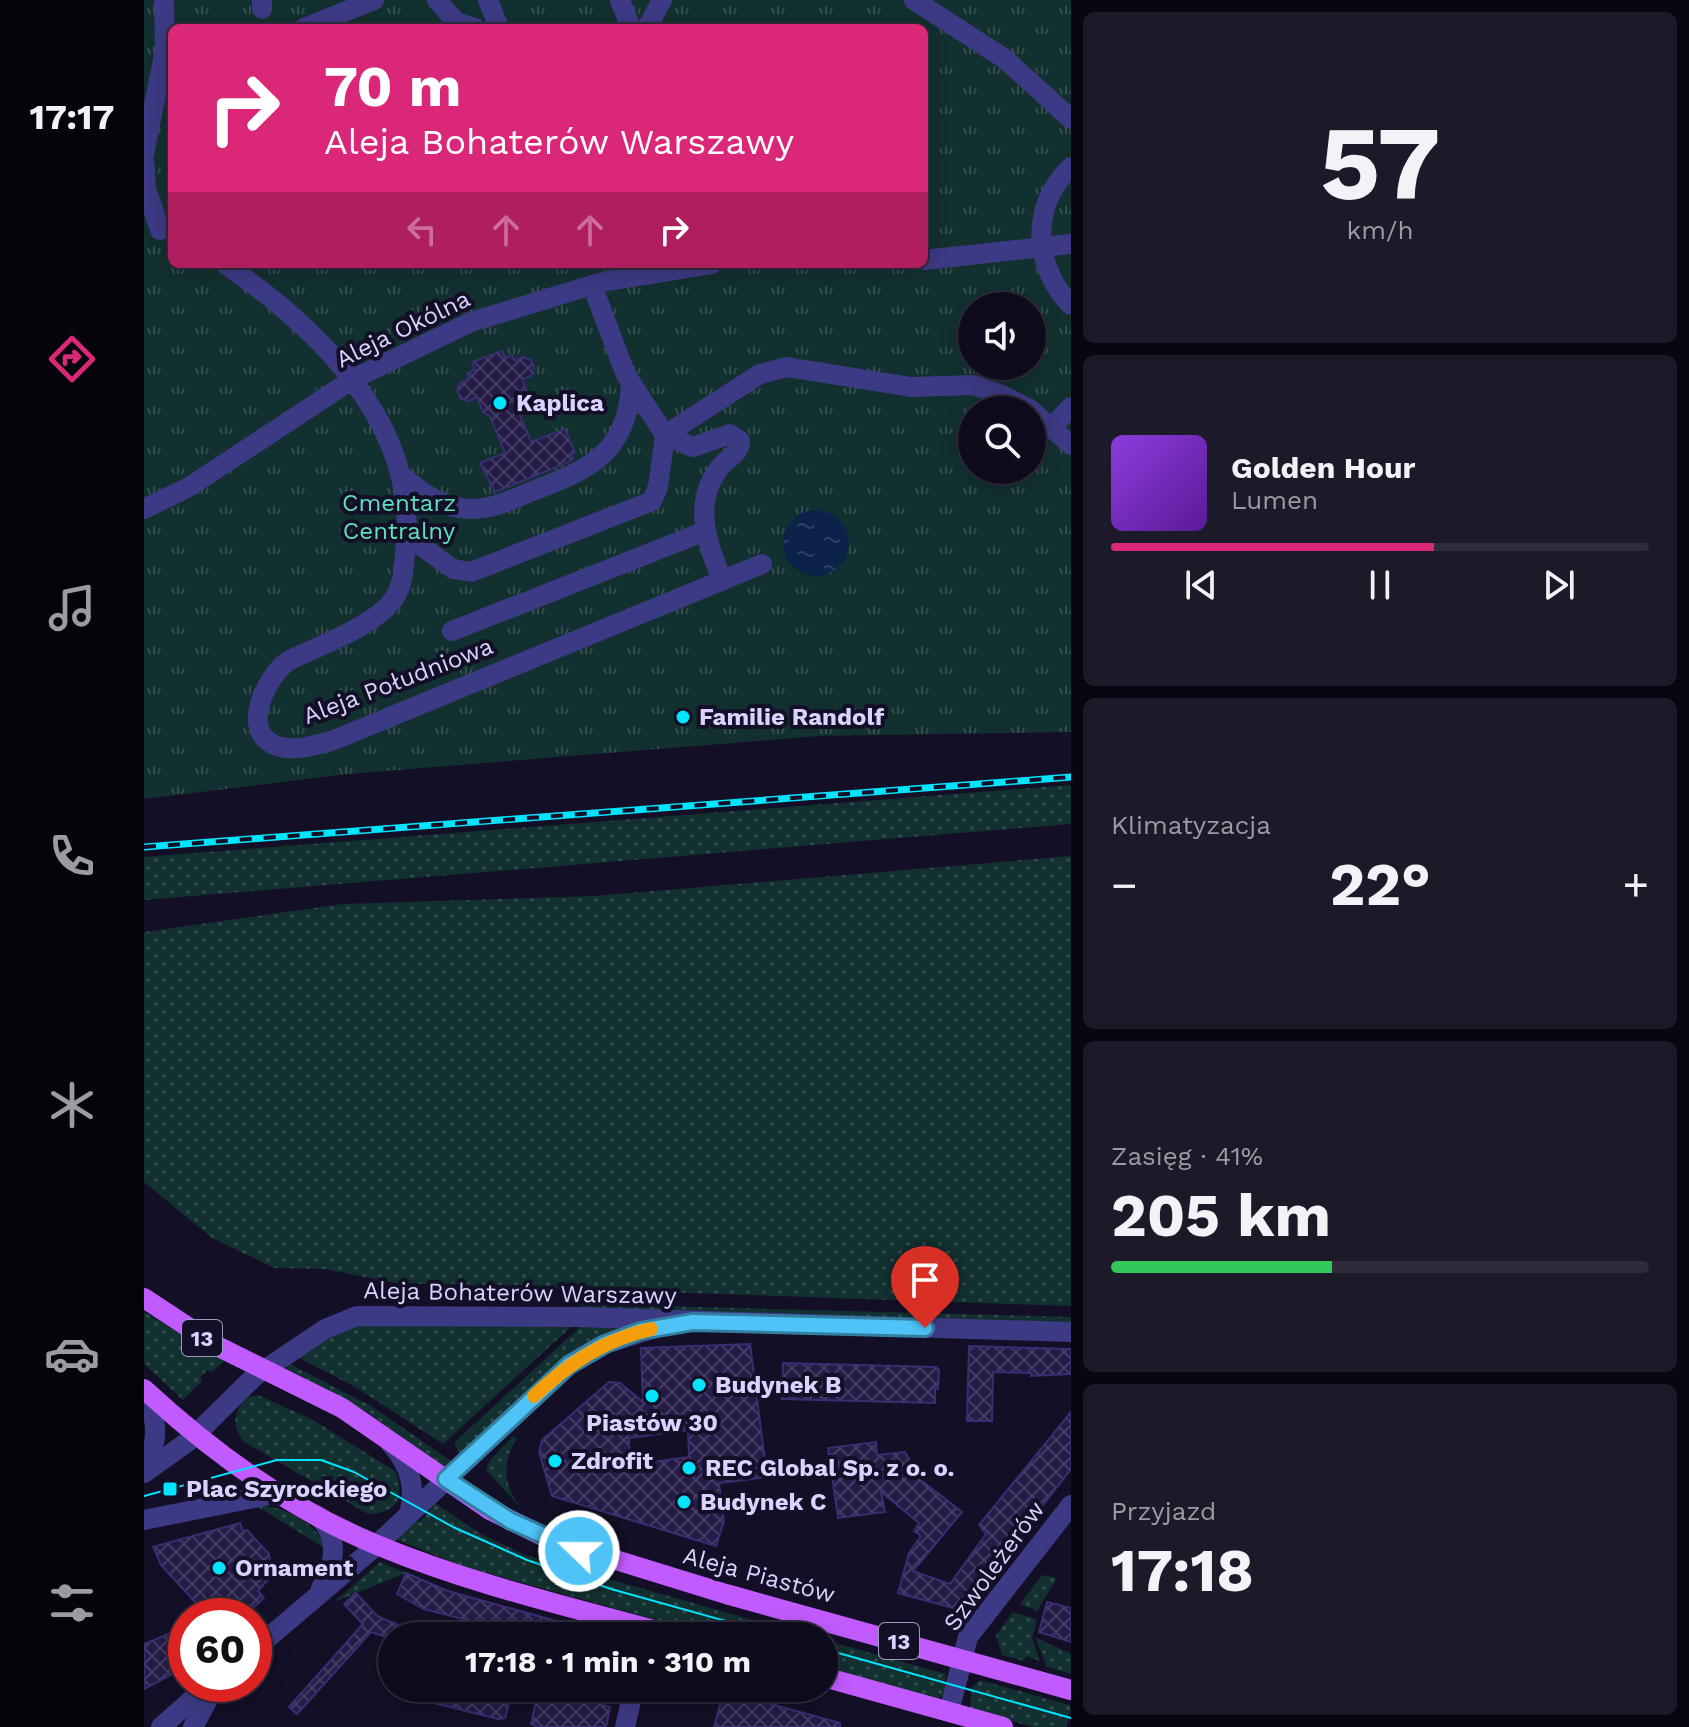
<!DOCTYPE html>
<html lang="pl">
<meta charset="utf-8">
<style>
body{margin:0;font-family:"Work Sans",sans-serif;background:#1c1929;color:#f1f3f6;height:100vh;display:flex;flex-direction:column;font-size:30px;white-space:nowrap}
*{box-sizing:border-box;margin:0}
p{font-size:26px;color:#9b9ba3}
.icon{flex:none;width:44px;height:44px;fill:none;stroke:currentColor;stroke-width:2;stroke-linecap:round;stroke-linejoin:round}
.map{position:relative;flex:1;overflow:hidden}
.drawer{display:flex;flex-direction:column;gap:12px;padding:12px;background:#08060f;width:618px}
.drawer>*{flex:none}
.top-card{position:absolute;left:24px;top:24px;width:760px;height:244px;border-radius:12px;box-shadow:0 4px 20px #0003,0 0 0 2px #2e2b3b;background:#db2777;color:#fff;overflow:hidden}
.controls{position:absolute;left:814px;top:292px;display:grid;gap:16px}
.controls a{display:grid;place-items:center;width:88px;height:88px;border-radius:50%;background:#0e0b1c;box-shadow:0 4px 20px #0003,0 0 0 2px #2e2b3b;font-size:40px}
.speed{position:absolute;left:24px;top:1598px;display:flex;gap:16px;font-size:40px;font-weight:700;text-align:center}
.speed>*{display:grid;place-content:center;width:104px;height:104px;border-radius:50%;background:#0e0b1c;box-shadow:0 4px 20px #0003,0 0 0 2px #2e2b3b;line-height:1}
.speed .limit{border:12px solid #d22;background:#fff;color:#111}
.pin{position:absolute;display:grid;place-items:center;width:68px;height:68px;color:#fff;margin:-82px -34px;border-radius:50% 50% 50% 0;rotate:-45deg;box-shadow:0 0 8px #0007}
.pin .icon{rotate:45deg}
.me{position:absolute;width:88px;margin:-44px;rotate:292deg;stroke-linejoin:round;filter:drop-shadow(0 0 6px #0008)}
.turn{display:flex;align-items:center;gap:28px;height:168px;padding:0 24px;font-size:36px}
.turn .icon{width:104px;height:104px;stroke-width:2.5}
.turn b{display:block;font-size:56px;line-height:68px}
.lanes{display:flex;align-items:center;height:76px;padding:0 24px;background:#0003;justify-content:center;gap:40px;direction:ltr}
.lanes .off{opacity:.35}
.big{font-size:60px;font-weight:700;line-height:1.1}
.drawer .tile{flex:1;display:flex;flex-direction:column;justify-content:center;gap:12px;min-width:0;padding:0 28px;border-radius:12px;background:#1c1929}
.drawer .dial{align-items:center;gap:0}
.dial b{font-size:104px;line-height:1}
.song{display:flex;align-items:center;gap:24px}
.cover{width:96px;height:96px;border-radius:12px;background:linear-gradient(135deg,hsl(270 70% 55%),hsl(270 70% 35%))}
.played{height:8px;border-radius:4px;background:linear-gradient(90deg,#db2777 60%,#2e2b3b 60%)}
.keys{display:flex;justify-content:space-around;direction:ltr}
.heat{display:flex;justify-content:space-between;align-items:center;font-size:44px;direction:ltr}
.charge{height:12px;border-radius:6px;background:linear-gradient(90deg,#34c759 41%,#2e2b3b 0)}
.trip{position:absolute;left:234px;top:1622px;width:460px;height:80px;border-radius:40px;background:#0e0b1c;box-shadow:0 4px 20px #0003,0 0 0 2px #2e2b3b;font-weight:700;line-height:80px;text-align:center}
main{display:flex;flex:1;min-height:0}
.tab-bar{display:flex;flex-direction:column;width:144px;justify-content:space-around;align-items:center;background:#06040b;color:#9b9ba3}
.tab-bar .icon{width:56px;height:56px}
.tab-bar .current{color:#db2777}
.tab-bar b{font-size:36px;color:#f1f3f6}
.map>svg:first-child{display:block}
.grass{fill:url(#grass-dots)}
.park{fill:url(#park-tufts);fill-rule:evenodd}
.water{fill:url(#water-ripples)}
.building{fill:url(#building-cross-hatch);stroke:#3b2d73;stroke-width:2;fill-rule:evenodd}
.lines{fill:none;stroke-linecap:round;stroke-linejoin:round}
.minor{stroke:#3d3a85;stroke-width:20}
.major{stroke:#c25bff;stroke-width:20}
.tram{stroke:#00e5ff;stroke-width:2}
.rail-casing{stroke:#00e5ff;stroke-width:7}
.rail{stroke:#130f26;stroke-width:4;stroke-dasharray:12;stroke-linecap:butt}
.route-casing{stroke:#337fa1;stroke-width:20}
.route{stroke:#4fc3f7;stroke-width:14}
.slow{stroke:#f59e0b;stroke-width:14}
.poi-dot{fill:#00e5ff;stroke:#130f26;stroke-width:3}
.labels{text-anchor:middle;stroke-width:8;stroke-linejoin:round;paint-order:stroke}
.shield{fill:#130f26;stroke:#9e99be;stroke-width:2}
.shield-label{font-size:22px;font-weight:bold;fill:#d9d4ff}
.street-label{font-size:24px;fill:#d9d4ff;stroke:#130f26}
.poi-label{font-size:24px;font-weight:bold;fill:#d9d4ff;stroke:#130f26;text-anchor:start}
.park-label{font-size:24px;fill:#5fe0c0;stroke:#130f26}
</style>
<main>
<nav class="tab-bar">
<b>17:17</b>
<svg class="icon current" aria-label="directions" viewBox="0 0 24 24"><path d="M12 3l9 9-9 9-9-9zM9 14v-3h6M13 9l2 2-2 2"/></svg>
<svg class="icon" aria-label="music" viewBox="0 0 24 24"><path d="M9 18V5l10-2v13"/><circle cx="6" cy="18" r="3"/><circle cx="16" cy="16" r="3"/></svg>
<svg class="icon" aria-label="phone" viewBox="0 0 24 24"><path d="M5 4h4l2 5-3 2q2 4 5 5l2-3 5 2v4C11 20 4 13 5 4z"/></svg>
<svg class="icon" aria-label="climate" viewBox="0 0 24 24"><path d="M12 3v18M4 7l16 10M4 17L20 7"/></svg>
<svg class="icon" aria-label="car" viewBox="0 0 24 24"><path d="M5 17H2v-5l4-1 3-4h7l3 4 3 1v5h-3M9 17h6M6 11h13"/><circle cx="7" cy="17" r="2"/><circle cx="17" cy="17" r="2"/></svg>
<svg class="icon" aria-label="filters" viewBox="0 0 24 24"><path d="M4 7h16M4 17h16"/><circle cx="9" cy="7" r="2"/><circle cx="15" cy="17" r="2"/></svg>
</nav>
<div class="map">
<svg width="927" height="1727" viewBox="0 0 927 1727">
<defs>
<pattern id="grass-dots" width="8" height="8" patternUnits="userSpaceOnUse" patternTransform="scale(2)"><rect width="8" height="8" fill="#12302f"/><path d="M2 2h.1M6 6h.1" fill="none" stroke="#344d4e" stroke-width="1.8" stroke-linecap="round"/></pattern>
<pattern id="park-tufts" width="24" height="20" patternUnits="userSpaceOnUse" patternTransform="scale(2)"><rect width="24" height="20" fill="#12302f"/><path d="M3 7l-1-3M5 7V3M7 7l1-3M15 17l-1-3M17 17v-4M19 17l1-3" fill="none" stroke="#344d4e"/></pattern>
<pattern id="water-ripples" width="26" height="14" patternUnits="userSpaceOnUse" patternTransform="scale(2)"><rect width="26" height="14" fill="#0c2248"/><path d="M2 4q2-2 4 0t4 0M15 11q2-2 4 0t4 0" fill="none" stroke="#2f4163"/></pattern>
<pattern id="building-cross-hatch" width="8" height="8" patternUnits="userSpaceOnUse" patternTransform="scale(2)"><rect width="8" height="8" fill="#241b47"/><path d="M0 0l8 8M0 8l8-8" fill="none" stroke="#433b63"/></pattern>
</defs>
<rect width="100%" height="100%" fill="#130f26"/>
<g class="grass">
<polygon points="927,785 927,824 0,900 0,857"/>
<polygon points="927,856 927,1306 251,1283 180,1269 130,1268 68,1238 0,1182 0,932 199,904 450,896"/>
<polygon points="437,1304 927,1317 927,1324 437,1310"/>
<polygon points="0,1312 81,1360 67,1373 63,1370 56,1377 58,1381 39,1400 0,1364"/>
<polygon points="437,1321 487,1325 317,1455 310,1445 313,1440 435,1328"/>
<polygon points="207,1325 427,1327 299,1444 213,1388 153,1357"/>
<polygon points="146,1364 227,1406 307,1461 302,1468 223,1412 142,1368"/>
<path d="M114 1395 169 1420 251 1471C263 1497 251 1514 224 1514L100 1442C87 1426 89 1411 104 1397Z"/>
<path d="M369 1436 373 1439C357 1462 360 1485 376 1507L342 1470 346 1460Z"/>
<polygon points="291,1503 335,1533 381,1555 665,1636 571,1636 318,1566 251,1539 271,1521 276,1522"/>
<path d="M111 1505C140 1506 172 1521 182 1549Z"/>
<polygon points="236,1562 262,1573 190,1602"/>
<polygon points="898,1575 913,1578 893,1611 876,1604"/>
<polygon points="869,1612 893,1619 888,1638 896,1661 882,1656 880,1661 858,1655 852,1635"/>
<polygon points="891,1637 927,1654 927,1674 903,1667"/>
<polygon points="680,1640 802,1674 800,1693 794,1700 680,1666"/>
<polygon points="836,1680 925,1705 927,1709 922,1727 889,1727 826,1709 828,1687"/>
</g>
<path class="park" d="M0 0H927V732L676 736 204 774 0 799ZM28 28H780V264H28ZM828 306H888V366H828ZM828 410H888V470H828Z"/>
<circle class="water" cx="672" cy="543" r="33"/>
<g class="building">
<polygon points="358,351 361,358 368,355 371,361 379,357 387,360 390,368 387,376 378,379 384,394 381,402 384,409 375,413 387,442 421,429 431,453 427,454 429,459 420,464 351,492 336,463 361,453 346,416 339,412 333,397 324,401 316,398 313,390 316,383 325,379 323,373 331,370 328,362"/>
<path d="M606 1344 623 1477 575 1483 580 1521 572 1546 408 1496 395 1452 398 1440 465 1382 476 1383 499 1402 497 1348ZM544 1430 545 1457 486 1465 485 1438Z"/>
<polygon points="825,1346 927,1349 927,1374 887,1376 888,1373 849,1372 848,1421 823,1421"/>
<polygon points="639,1363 792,1367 795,1370 794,1389 791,1388 791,1403 638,1399"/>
<polygon points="927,1412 927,1469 817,1610 754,1593 765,1553 777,1536 770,1531 775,1523 737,1492 741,1512 694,1518 684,1448 732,1442 733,1455 761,1452 778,1481 818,1512 769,1571 806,1584 842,1534 835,1525"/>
<polygon points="96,1523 99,1531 103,1530 125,1554 128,1575 114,1591 120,1598 100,1616 64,1616 17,1565 9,1547"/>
<polygon points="262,1573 304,1591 452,1632 451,1636 384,1636 280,1609 253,1594"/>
<polygon points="212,1593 233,1616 280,1636 248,1636 248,1639 227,1632 153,1714 145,1707 219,1624 200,1604"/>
<polygon points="903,1602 927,1608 927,1642 895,1632"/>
<polygon points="29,1632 42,1667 0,1689 0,1644"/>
<polygon points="273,1688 369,1688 361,1718 354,1719 270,1698"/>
<polygon points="447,1688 462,1688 455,1704 466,1707 462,1727 394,1727 387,1724 394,1692 441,1701"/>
<polygon points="580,1691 696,1723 696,1727 570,1727"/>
</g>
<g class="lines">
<g class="minor">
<polyline points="293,0 312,22 331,28"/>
<polyline points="344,0 355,28"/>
<polyline points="476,0 487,28"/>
<polyline points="770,0 861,59 927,119"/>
<polyline points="118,9 118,0"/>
<polyline points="160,28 230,0"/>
<polyline points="503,28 518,0"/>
<polyline points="0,154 21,50 20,0"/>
<polyline points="0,162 2,188 16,230"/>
<path d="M927 167C886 205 889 267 927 305"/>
<polyline points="780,260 927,244"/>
<path d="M81 264C171 326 272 421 262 541 260 560 261 584 249 600 229 627 174 646 144 661 123 676 94 732 133 746 151 752 173 745 190 740L618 564"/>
<polyline points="888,411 927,445"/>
<polyline points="909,426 927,407"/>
<polyline points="521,435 616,374 643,367 767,387 829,385 858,395 887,410"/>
<path d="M521 435 549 447 586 434 596 441C596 453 586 456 578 465 547 501 563 541 578 581"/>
<path d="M258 476C275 490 294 505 316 508 341 512 364 502 386 492 444 470 482 455 487 386"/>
<polyline points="0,509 45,487 209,379 327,322 458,282 568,264"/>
<polyline points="262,535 309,569 327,572 508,501 514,487 521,435 482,375 448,285"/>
<polyline points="308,631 559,532"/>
<path d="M0 1395C14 1418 16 1442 0 1465"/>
<path d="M247 1444C265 1464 273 1487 265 1514"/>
<polyline points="0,1473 46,1440 111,1376 181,1329 213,1316 433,1317 927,1332"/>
<path d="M174 1516C196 1537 191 1565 177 1588"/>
<polyline points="0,1520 135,1493"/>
<polyline points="110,1650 225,1552 425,1365 461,1344 514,1327"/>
<polyline points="805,1712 824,1637 927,1505"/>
<polyline points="17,1727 52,1696 68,1690"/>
<polyline points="49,1727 70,1688"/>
<polyline points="481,1727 490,1688"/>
</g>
<g class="major">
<polyline points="0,1298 73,1346 198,1408 346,1510 407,1540 582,1594 927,1690"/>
<path d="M0 1389C68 1452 146 1509 233 1545 329 1585 431 1608 531 1636"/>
<polyline points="680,1677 859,1727"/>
</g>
<g class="tram">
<polyline points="0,1496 133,1460 177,1460 210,1472 309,1527 383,1560 467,1589 635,1636"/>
<polyline points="680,1649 927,1718"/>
</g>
<defs>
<polyline id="rail" points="0,847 927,777"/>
</defs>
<use href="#rail" class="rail-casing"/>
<use href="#rail" class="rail"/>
</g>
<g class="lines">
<defs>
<polyline id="route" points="435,1551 367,1521 302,1479 425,1365 461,1344 496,1331 549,1322 781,1328"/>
</defs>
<use href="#route" class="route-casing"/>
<use href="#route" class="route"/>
<path class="slow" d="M390 1396C425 1363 460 1340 507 1329"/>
</g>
<g class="poi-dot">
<circle cx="356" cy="403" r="8"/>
<circle cx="539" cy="717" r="8"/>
<circle cx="555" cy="1385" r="8"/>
<circle cx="508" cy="1396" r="8"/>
<circle cx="411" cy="1461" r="8"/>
<circle cx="545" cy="1468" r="8"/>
<rect x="18" y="1481" width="16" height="16" rx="4"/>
<circle cx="540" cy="1502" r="8"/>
<circle cx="75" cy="1568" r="8"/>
</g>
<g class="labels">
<g class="shield">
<rect x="38" y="1320" width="40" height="36" rx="6"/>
<rect x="735" y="1623" width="40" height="36" rx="6"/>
</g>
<g class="shield-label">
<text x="58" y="1346">13</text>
<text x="755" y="1649">13</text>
</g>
<g class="street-label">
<text transform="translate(259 329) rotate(-26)" y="8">Aleja Okólna</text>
<text transform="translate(254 681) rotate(-21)" y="8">Aleja Południowa</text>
<text transform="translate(376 1293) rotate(1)" y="8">Aleja Bohaterów Warszawy</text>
<text transform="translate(850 1566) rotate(-54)" y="8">Szwoleżerów</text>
<text transform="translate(615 1575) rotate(15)" y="8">Aleja Piastów</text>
</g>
<g class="poi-label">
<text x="372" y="411">Kaplica</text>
<text x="555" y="725">Familie Randolf</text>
<text x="571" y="1393">Budynek B</text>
<text x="508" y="1431" text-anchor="middle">Piastów 30</text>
<text x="427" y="1469">Zdrofit</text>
<text x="561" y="1476">REC Global Sp. z o. o.</text>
<text x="42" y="1497">Plac Szyrockiego</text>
<text x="556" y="1510">Budynek C</text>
<text x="91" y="1576">Ornament</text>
</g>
<g class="park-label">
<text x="255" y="511">Cmentarz<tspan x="255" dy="28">Centralny</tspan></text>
</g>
</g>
</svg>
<div class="controls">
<a><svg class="icon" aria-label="sound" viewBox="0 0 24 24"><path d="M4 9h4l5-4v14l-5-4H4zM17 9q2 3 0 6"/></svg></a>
<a><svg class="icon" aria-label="search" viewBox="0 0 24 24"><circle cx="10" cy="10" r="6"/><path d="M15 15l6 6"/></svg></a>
</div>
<div class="speed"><div class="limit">60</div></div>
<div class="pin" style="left:781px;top:1328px;background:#d93025"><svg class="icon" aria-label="arrive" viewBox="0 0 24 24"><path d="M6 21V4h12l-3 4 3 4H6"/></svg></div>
<svg class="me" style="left:435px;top:1551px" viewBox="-20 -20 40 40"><circle r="17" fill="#4fc3f7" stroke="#fff" stroke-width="3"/><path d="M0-11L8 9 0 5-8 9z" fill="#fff"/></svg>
<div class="trip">17:18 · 1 min · 310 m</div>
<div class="top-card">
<div class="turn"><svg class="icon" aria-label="right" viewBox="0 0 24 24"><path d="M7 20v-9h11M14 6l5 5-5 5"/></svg><div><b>70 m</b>Aleja Bohaterów Warszawy</div></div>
<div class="lanes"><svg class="icon off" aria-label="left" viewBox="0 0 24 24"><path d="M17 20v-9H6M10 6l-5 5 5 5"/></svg><svg class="icon off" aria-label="ahead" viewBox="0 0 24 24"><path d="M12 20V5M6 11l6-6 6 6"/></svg><svg class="icon off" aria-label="ahead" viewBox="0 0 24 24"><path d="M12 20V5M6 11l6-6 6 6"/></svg><svg class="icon" aria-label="right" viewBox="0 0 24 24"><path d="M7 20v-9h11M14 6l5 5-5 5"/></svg></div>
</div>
</div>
<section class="drawer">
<div class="tile dial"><b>57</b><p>km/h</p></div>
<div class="tile">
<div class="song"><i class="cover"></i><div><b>Golden Hour</b><p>Lumen</p></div></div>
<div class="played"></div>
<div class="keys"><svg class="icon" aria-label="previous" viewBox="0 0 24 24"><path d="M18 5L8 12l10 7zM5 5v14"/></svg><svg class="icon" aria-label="pause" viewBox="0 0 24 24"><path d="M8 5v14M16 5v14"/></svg><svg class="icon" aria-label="next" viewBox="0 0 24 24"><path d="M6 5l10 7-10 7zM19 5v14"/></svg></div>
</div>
<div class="tile"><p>Klimatyzacja</p>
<div class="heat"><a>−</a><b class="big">22°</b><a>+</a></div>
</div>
<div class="tile"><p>Zasięg · 41%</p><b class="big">205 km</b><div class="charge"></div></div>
<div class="tile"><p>Przyjazd</p><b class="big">17:18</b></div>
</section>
</main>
